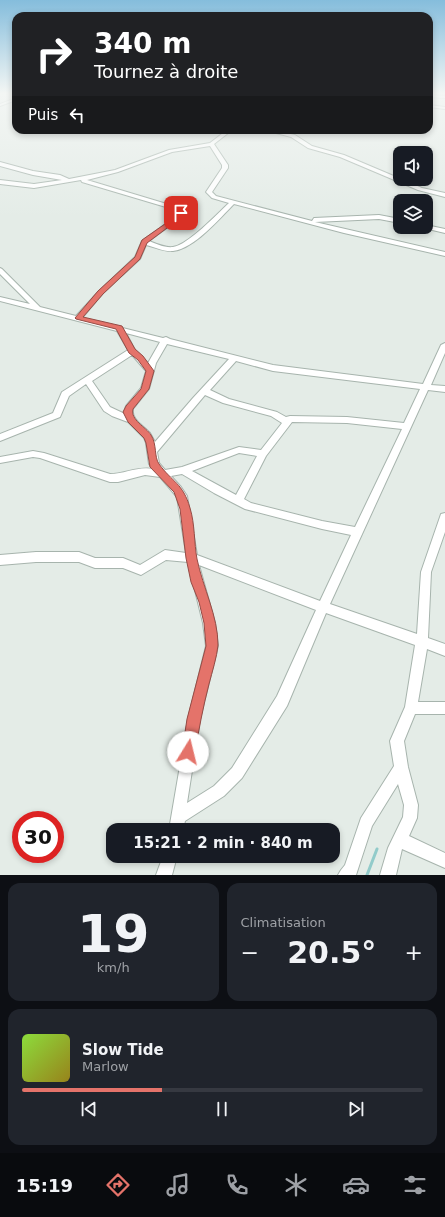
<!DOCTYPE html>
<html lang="fr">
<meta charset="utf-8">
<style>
body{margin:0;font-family:"DejaVu Sans",sans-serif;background:#20242c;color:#f1f3f6;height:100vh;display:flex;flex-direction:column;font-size:15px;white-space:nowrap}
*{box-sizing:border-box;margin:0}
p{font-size:13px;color:#9ea1a6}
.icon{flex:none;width:22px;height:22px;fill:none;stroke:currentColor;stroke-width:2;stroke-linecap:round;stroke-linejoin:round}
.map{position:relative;height:875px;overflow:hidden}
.side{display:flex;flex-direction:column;gap:8px;padding:8px;background:#0d0f14;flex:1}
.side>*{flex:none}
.banner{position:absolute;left:12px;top:12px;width:421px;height:122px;border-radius:12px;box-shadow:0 2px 6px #0003;background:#202124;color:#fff;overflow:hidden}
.tools{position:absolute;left:393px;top:146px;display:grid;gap:8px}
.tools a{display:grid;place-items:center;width:40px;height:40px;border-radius:8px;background:#171b24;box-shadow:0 2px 6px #0003;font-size:20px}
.speed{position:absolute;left:12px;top:811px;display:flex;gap:8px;font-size:20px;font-weight:700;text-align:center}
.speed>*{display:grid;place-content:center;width:52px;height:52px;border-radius:50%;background:#171b24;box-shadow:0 2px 6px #0003;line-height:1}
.speed .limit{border:6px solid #d22;background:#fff;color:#111}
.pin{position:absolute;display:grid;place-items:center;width:34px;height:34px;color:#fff;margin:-17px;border-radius:8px;box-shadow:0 2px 6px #0006}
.me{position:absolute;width:44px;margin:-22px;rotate:9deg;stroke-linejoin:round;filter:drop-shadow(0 0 3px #0008)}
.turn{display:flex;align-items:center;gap:14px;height:84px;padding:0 16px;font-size:18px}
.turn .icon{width:52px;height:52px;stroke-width:2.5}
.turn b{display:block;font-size:28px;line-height:34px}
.then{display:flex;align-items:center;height:38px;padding:0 16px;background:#0003;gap:8px;font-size:15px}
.big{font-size:30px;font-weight:700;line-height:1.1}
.side .widget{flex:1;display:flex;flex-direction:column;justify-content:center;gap:6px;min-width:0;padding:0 14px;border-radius:12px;background:#20242c}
.side .dial{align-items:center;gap:0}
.dial b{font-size:52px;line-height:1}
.song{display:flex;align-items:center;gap:12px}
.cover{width:48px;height:48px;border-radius:6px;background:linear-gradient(135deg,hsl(90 70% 55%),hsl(50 70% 35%))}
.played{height:4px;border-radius:2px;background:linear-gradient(90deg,#e4736a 35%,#363941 35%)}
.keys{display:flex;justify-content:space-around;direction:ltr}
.heat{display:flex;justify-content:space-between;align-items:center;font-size:22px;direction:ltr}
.side .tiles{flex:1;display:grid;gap:8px;grid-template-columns:1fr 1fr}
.widget:last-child{grid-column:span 2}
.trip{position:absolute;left:106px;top:823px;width:234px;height:40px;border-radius:12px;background:#171b24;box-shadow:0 2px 6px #0003;font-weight:700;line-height:40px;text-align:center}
.menu{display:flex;height:64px;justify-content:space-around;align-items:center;background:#090b0e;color:#9ea1a6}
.menu .icon{width:28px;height:28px}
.menu .selected{color:#e4736a}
.menu b{font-size:18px;color:#f1f3f6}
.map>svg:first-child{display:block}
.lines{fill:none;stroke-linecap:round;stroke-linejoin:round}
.stream{stroke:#92cbca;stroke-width:3}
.minor-casing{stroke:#a7b4ad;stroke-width:2}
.minor{fill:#fff;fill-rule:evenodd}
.route{fill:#e4736a;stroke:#944b45}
</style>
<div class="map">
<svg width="445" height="875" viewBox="0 0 445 875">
<rect width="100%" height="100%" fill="#e4ece7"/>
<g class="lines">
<polyline class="stream" points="367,875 377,849"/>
<defs>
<g id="minor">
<polygon points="429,95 445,96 445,98 429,97"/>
<polygon points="16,98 16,100 0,106 0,104"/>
<polygon points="429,105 445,107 445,109 429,107"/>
<path d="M227 130H232L214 144 228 165V168L212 192 216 196 312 221 314 218 379 215 400 219V223L379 219 315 222 445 252V256L344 233 234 204C220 218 194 249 173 251 164 252 155 247 146 245L140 259 103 293 82 318 163 338 166 337 170 339 273 365 423 384 441 345 445 343V353L431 385 445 386V392L428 390 330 604 417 634 421 572 440 517 441 514 445 513V532L431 572 428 638 445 644V656L427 649 418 702H445V714H415L404 741 408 767 418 805 417 818 409 836 445 853V868L402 849 396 875H380L388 848 403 817 404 805 398 784 372 826 356 875H338L341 870 345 865 361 818 394 766 390 741 405 707 415 645 326 613 287 706 242 778 224 796 185 821 183 830H169L188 719 206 646 203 623 188 562 166 560 141 575 123 568H95L79 562H36L0 565V555L36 552H79L95 558H123L140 565 165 550 186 553 177 497 160 477 145 475 118 482H110L40 458 33 457 0 463V457L33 451 44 453 110 474C125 474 138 466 153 469L149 464 146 443 144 438 128 422 112 416 104 411 86 384 69 396 60 417 0 441V434L53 413 62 392 128 350 117 331 0 301V297L30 304 0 274V268L2 269 40 307 76 316 99 291 135 257 142 241 175 217 178 213 176 210 82 182 81 180 34 188 0 184V180L34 184 62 180 33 175 0 166V162L33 171 60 175 69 179 115 170 169 150 210 143ZM210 146 222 165V168L206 192 212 198 229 203C217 214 188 245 173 247 165 248 156 244 149 241L179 219 184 213 180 208 87 180 118 172 172 152ZM126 333 160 342 148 363 135 350ZM167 344 229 359 193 398 155 442C153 439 152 436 150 433 144 426 131 420 133 409L149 389 156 363ZM132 355 146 371 141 388 126 406 124 412 125 414 110 407 92 381ZM236 361 273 371 420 389 404 423 347 417 290 416 286 417 277 412 229 399 210 390ZM205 395 223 403 271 416 282 423 261 450 239 447 182 467 165 470 159 463 157 452ZM292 422 347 423 402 429 355 527 322 521 251 503 244 499 266 456ZM239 453 257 456 236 495 192 471ZM182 474 214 493 245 509 322 529 351 535 320 601 197 555 187 496 181 487 171 476ZM199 565 316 610 277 696 232 768 214 786 187 803 200 719 218 646 215 623Z"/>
<polygon points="265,130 273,130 295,135 312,146 344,155 422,188 445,193 445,197 418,190 340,157 308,148 291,137"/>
<polygon points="426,225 445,229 445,233 424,228 423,227 426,227"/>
<polygon points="163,856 177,856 172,875 156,875"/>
</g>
</defs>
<use href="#minor" class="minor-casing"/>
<use href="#minor" class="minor"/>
</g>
<linearGradient id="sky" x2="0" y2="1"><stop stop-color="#85bddc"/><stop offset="0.43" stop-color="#f3f6f4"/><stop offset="1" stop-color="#f3f6f4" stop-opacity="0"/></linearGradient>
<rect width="445" height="217" fill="url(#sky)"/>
<path class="route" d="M179 211 184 213 179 219 147 243 140 259 103 294 83 317 122 326 135 349 143 356 154 371 149 389 133 409C130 420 146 427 151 435 157 444 154 457 159 464 172 482 183 483 190 508 195 524 194 543 197 559 203 588 218 616 218 645 217 657 212 672 209 684 203 707 199 729 195 752L193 757 188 759 184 757 182 752 187 719 206 646 204 623 199 602 191 582 186 558 180 509 174 492 150 467 146 443 144 438 128 422 123 412 126 406 141 389 146 371 138 360 129 353 116 329 76 319 75 318 98 291 135 257 142 240 175 217Z"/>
</svg>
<div class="tools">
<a><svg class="icon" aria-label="sound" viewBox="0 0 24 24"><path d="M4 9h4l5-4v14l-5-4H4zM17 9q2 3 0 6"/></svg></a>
<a><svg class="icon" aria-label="layers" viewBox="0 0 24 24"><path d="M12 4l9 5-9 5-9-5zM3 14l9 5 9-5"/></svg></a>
</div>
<div class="speed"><div class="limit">30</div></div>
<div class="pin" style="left:181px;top:213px;background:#d93025"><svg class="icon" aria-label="arrive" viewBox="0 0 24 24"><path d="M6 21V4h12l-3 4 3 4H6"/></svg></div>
<svg class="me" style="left:188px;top:752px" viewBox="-20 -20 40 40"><circle r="19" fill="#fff"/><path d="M0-13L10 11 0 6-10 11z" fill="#e4736a"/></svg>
<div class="trip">15:21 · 2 min · 840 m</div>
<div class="banner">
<div class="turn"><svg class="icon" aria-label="right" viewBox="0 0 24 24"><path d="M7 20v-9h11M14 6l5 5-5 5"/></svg><div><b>340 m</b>Tournez à droite</div></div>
<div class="then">Puis<svg class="icon" aria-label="left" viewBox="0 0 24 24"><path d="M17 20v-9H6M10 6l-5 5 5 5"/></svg></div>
</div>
</div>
<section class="side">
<div class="tiles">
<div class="widget dial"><b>19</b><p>km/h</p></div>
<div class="widget"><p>Climatisation</p>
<div class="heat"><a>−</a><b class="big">20.5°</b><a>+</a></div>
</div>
<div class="widget">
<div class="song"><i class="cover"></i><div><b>Slow Tide</b><p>Marlow</p></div></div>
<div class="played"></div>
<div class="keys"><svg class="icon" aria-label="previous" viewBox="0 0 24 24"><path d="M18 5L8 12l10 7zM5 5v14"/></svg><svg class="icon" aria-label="pause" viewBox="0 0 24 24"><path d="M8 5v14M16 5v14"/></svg><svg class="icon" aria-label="next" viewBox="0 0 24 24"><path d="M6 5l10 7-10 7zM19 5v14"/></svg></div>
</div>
</div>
</section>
<nav class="menu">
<b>15:19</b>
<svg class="icon selected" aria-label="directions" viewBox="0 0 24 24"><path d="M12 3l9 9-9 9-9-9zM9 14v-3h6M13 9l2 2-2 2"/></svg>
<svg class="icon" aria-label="music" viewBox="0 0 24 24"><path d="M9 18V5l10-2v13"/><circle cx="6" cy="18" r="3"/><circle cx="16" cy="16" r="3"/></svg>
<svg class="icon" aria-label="phone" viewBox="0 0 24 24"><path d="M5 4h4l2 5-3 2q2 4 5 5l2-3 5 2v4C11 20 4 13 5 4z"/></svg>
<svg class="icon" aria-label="climate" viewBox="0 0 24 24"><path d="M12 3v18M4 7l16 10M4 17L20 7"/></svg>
<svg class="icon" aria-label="car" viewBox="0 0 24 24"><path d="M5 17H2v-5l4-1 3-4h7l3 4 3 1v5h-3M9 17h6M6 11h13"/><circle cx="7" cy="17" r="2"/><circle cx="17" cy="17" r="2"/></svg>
<svg class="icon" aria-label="filters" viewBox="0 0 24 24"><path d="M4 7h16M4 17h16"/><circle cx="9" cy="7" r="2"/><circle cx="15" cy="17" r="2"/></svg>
</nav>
